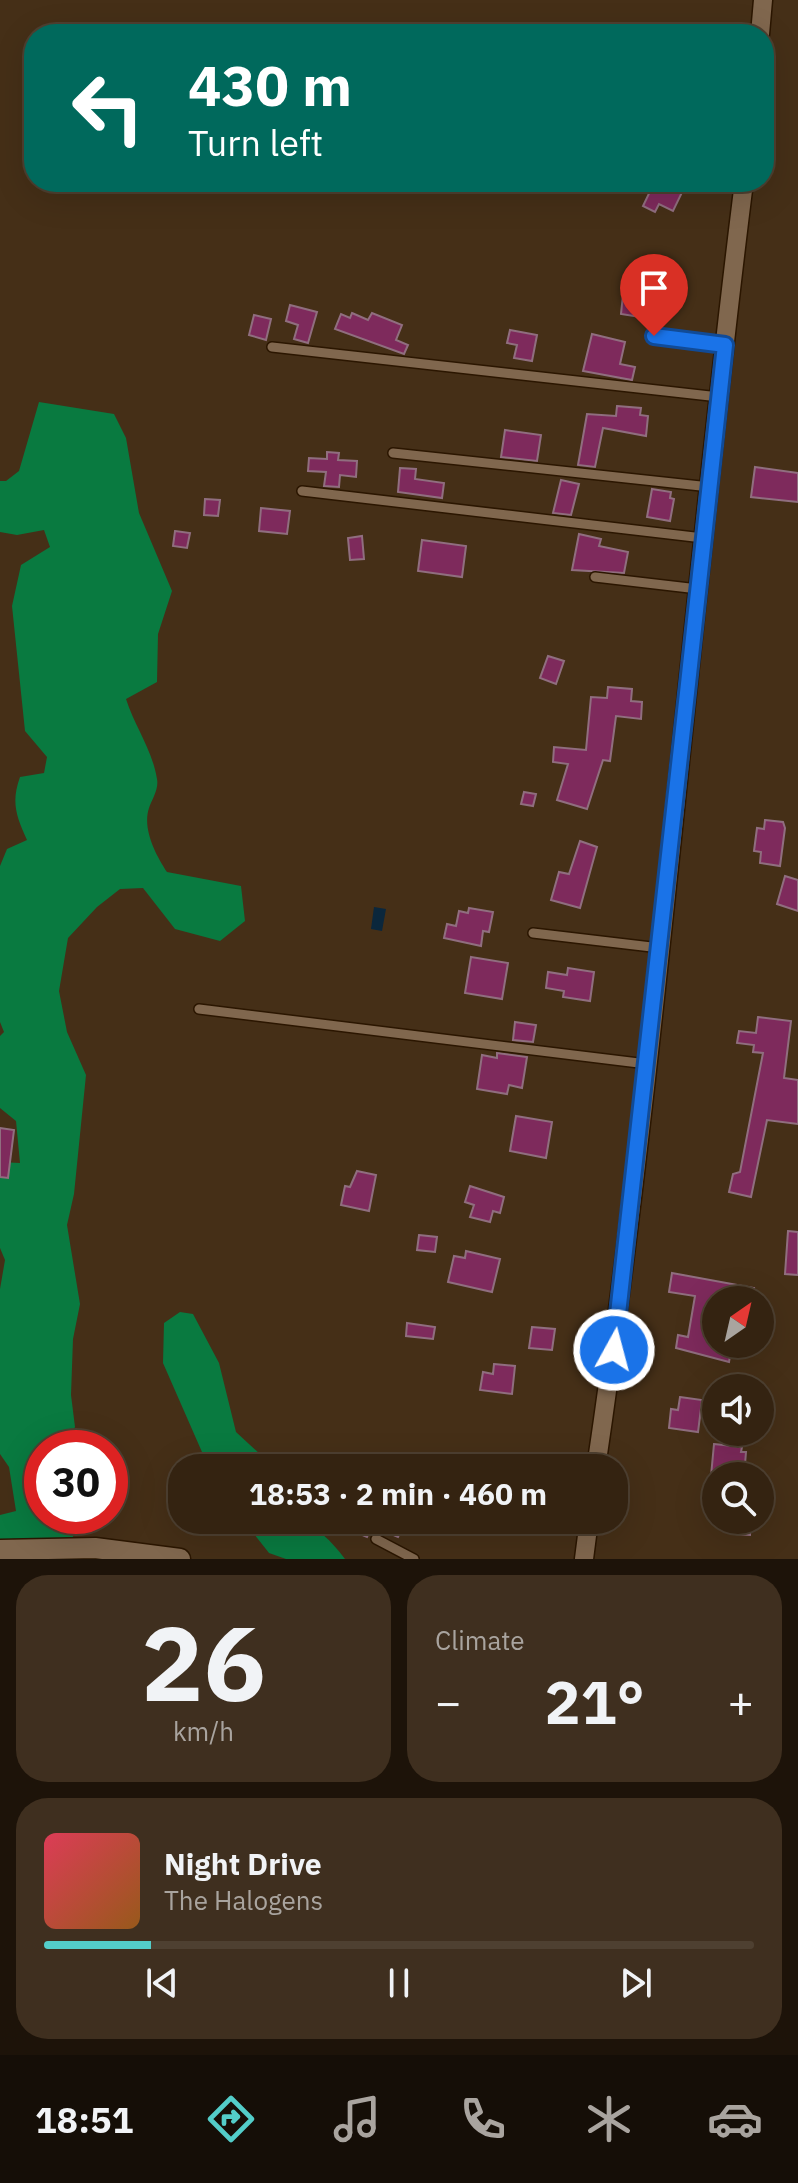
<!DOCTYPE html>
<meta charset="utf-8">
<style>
body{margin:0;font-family:"IBM Plex Sans",sans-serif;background:#3f2f1f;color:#f1f3f6;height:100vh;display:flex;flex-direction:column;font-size:30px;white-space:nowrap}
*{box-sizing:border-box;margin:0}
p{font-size:26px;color:#a9a49f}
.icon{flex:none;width:44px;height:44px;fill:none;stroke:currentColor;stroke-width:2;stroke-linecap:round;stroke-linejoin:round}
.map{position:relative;height:1559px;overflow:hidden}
.sheet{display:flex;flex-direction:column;gap:16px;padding:16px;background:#1d1309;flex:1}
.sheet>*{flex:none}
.banner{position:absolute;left:24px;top:24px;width:750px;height:168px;border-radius:32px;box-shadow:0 8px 32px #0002,0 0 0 2px #4e4031;background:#00695c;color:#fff;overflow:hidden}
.needle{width:52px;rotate:34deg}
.buttons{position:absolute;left:702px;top:1286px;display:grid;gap:16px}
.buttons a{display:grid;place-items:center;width:72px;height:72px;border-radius:50%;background:#342311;box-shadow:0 8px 32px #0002,0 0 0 2px #4e4031;font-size:40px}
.speed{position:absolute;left:24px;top:1430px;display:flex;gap:16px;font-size:40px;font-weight:700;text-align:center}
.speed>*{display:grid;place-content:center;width:104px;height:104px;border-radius:50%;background:#342311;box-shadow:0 8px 32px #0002,0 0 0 2px #4e4031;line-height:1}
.speed .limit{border:12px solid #d22;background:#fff;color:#111}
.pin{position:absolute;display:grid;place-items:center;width:68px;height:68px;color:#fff;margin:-82px -34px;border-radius:50% 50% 50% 0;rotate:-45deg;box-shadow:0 0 8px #0007}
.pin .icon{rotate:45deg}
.me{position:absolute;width:88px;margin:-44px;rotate:7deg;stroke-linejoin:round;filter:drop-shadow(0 0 6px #0008)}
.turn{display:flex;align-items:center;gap:28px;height:168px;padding:0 32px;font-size:36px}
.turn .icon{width:104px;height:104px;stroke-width:2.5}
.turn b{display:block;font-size:56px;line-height:68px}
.big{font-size:60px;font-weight:800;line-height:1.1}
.sheet .widget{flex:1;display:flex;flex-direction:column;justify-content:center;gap:12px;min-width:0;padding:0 28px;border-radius:32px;background:#3f2f1f}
.sheet .dial{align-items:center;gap:0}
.dial b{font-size:104px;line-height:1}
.song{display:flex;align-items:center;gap:24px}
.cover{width:96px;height:96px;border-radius:12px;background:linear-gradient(135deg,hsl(350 70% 55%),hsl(30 70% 35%))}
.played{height:8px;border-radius:4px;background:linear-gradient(90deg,#53cdc9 15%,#4e4031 15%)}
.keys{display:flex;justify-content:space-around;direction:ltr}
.heat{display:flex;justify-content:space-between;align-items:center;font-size:44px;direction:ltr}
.sheet .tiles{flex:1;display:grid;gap:16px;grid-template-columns:1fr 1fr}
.widget:last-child{grid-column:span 2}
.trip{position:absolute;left:168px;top:1454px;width:460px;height:80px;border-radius:32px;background:#342311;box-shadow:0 8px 32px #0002,0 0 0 2px #4e4031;font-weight:800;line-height:80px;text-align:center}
.menu{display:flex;height:128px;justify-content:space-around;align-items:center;background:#150e07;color:#a9a49f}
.menu .icon{width:56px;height:56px}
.menu .selected{color:#53cdc9}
.menu b{font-size:36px;color:#f1f3f6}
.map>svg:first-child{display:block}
.forest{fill:#097a40}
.water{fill:#0b273c}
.building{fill:#7e2a5c;stroke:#906e7f;stroke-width:2}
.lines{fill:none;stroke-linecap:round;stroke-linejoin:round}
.service-casing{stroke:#2b1600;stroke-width:12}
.minor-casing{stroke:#2b1600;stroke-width:21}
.tertiary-casing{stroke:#2b1600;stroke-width:23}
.service{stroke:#80674e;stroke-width:9}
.minor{stroke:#80674e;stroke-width:18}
.tertiary{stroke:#80674e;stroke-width:20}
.route-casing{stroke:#114b97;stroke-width:20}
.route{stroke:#1a73e8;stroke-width:14}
</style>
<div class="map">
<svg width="798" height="1559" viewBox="0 0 798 1559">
<rect width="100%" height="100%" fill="#452f17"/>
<g class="forest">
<path d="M39 402 114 414 126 438 139 513 172 591 158 634 157 682 126 699C135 727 152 749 157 779 159 789 152 799 149 808 142 829 156 855 167 872L241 886 245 921 220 941 175 929 143 888 120 889 97 907 68 938 59 991 67 1032 86 1075 74 1194 67 1225 80 1304 73 1339 71 1395 75 1427 64 1448H42V1516H57L75 1530 71 1543H0V1515L16 1511 9 1467 0 1454V1289L5 1260 0 1248V1162L20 1163 16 1121 0 1108V1036L4 1032 0 1022V866L7 849 27 840C16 816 11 802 20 777L44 773 47 757 25 731 12 606 21 565 50 547 44 530 17 535 0 532V481H6L19 471Z"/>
<polygon points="180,1312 193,1314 219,1363 236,1432 275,1468 209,1468 163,1363 164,1323"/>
<path d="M243 1520C295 1520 311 1514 345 1559H286L269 1553Z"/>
</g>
<polygon class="water" points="374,907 386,909 382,931 371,929"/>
<g class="building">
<polygon points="666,182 687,182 673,211 659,204 655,212 643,206 654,183 664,188"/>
<polygon points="641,264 671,268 666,299 656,297 653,319 621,314 623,295 636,297"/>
<polygon points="290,305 317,312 308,343 294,339 298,325 286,321"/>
<polygon points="352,313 368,320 372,313 402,325 396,340 408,345 404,354 335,329 341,314 350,318"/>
<polygon points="254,315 271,319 266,340 249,335"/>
<polygon points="510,330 537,335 532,361 514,358 517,345 507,343"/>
<polygon points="592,334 625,342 620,364 635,367 632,380 583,371"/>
<polygon points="617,406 641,408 640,415 648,416 646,436 603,428 595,467 578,465 587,414 616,416"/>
<polygon points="505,430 541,435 537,461 501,457"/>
<polygon points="327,452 339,453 338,460 357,461 356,477 340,475 339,487 324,486 326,472 308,471 309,458 327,459"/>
<polygon points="755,467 798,473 798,502 751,497"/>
<polygon points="400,468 416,469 415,479 444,483 442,498 398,492"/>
<polygon points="561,480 579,484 571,515 553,513"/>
<polygon points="652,489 671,492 670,498 674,499 670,521 647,517"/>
<polygon points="205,499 220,500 218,516 204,515"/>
<polygon points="261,508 290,511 287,534 259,531"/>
<polygon points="175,531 190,533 187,548 173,546"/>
<polygon points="579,534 601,539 599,546 628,552 624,573 572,570"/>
<polygon points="362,536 364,559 350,560 348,538"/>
<polygon points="422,540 466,546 462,577 418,571"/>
<polygon points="548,656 564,661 556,684 540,678"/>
<polygon points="608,687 632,689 631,701 642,702 641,719 616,716 610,761 603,760 587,809 557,800 568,764 553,762 554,747 586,750 591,697 607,698"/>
<polygon points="524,792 536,794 533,806 521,804"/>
<polygon points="765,820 783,822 785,828 780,866 760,863 761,852 754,851 757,828 764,829"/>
<polygon points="580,841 597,847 580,908 551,900 559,872 569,874"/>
<polygon points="785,876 798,880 798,911 777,904"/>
<polygon points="469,908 493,912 489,932 483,931 481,946 444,938 447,924 456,926 459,911 468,913"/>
<polygon points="471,957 508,963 502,999 465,993"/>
<polygon points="568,968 594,972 590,1001 563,997 564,991 546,988 548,972 567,975"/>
<polygon points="758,1017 791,1021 784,1078 798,1080 798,1124 767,1120 751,1197 729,1192 733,1174 740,1172 763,1053 753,1052 754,1045 737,1043 739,1031 756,1033"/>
<polygon points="515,1022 536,1025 533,1042 513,1040"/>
<polygon points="497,1053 527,1057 522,1088 509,1085 507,1094 477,1089 482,1055 497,1058"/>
<polygon points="516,1116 552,1122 546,1158 510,1151"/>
<polygon points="0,1128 14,1130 8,1178 0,1177"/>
<polygon points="357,1171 376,1175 369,1211 341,1205 345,1186 350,1187"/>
<polygon points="470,1186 504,1197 500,1213 493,1211 490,1222 470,1217 474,1205 465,1202"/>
<polygon points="788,1231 798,1232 798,1275 785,1274"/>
<polygon points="419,1235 437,1237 435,1252 417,1250"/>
<polygon points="466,1251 500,1259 492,1292 448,1282 454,1256 465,1258"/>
<polygon points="672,1273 754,1288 752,1300 716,1300 716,1344 732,1344 729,1362 676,1348 678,1335 688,1337 695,1296 669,1292"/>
<polygon points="407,1323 435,1327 433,1339 406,1336"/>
<polygon points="532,1327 555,1329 552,1350 529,1348"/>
<polygon points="494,1364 515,1366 512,1394 480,1390 483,1372 493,1374"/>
<polygon points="680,1397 702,1400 698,1432 669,1428 671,1409 678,1410"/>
<polygon points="714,1444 742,1447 741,1452 746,1452 744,1476 711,1476"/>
<polygon points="354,1520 406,1520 398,1537 372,1526 367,1537 350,1530"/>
<polygon points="737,1520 751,1520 750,1535 736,1534"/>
</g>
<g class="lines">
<defs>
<g id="service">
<polyline points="654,336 725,345"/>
<polyline points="272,347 719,397"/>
<polyline points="393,453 710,487"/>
<polyline points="302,491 703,538"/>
<polyline points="595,577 698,589"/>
<polyline points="533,933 660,948"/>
<polyline points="199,1009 647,1064"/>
<polyline points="376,1539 414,1559"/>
</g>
<g id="minor">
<polyline points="760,34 763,0"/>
<path d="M596 1468C659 1041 690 610 744 182"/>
<polyline points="584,1559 589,1520"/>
</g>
<polyline id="tertiary" points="0,1550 95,1548 180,1559"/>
</defs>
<use href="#service" class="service-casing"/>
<use href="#minor" class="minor-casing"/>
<use href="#tertiary" class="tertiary-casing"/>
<use href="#service" class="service"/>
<use href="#minor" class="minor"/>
<use href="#tertiary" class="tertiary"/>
</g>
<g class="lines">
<defs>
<path id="route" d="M614 1350C653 1015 688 680 725 345L654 336"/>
</defs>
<use href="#route" class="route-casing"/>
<use href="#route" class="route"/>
</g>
</svg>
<div class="buttons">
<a><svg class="needle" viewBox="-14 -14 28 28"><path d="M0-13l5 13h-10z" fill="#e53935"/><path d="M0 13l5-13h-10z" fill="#a9a49f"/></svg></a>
<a><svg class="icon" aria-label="sound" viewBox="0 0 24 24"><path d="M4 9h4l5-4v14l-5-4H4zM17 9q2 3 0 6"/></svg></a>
<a><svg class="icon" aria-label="search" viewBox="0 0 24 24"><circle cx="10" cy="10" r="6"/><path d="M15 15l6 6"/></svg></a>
</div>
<div class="speed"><div class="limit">30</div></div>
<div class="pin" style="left:654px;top:336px;background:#d93025"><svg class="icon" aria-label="arrive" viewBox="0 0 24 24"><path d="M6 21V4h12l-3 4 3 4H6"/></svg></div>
<svg class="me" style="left:614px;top:1350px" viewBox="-20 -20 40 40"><circle r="17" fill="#1a73e8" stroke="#fff" stroke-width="3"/><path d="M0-11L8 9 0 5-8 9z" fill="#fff"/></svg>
<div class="trip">18:53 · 2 min · 460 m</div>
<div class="banner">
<div class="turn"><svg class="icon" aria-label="left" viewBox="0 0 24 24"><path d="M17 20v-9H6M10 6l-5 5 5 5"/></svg><div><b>430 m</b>Turn left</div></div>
</div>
</div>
<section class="sheet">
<div class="tiles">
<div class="widget dial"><b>26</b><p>km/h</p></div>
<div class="widget"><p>Climate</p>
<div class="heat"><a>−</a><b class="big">21°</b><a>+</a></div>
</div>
<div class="widget">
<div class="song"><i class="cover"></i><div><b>Night Drive</b><p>The Halogens</p></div></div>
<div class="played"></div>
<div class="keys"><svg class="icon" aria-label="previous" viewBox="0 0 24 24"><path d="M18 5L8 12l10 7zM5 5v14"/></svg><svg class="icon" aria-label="pause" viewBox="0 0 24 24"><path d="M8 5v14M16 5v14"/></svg><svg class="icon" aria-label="next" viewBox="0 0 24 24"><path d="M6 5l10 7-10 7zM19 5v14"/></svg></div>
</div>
</div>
</section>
<nav class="menu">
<b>18:51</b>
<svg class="icon selected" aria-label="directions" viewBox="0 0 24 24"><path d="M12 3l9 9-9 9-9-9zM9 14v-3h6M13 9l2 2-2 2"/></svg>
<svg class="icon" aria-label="music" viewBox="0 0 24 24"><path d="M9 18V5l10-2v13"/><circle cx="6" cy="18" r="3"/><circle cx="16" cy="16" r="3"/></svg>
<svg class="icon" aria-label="phone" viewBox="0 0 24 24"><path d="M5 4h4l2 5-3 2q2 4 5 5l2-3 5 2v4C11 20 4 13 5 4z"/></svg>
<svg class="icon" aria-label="climate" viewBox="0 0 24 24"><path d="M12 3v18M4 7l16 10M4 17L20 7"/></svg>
<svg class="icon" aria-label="car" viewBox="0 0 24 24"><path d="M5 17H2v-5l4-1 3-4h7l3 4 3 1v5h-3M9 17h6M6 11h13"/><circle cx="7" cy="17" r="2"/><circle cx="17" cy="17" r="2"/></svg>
</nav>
